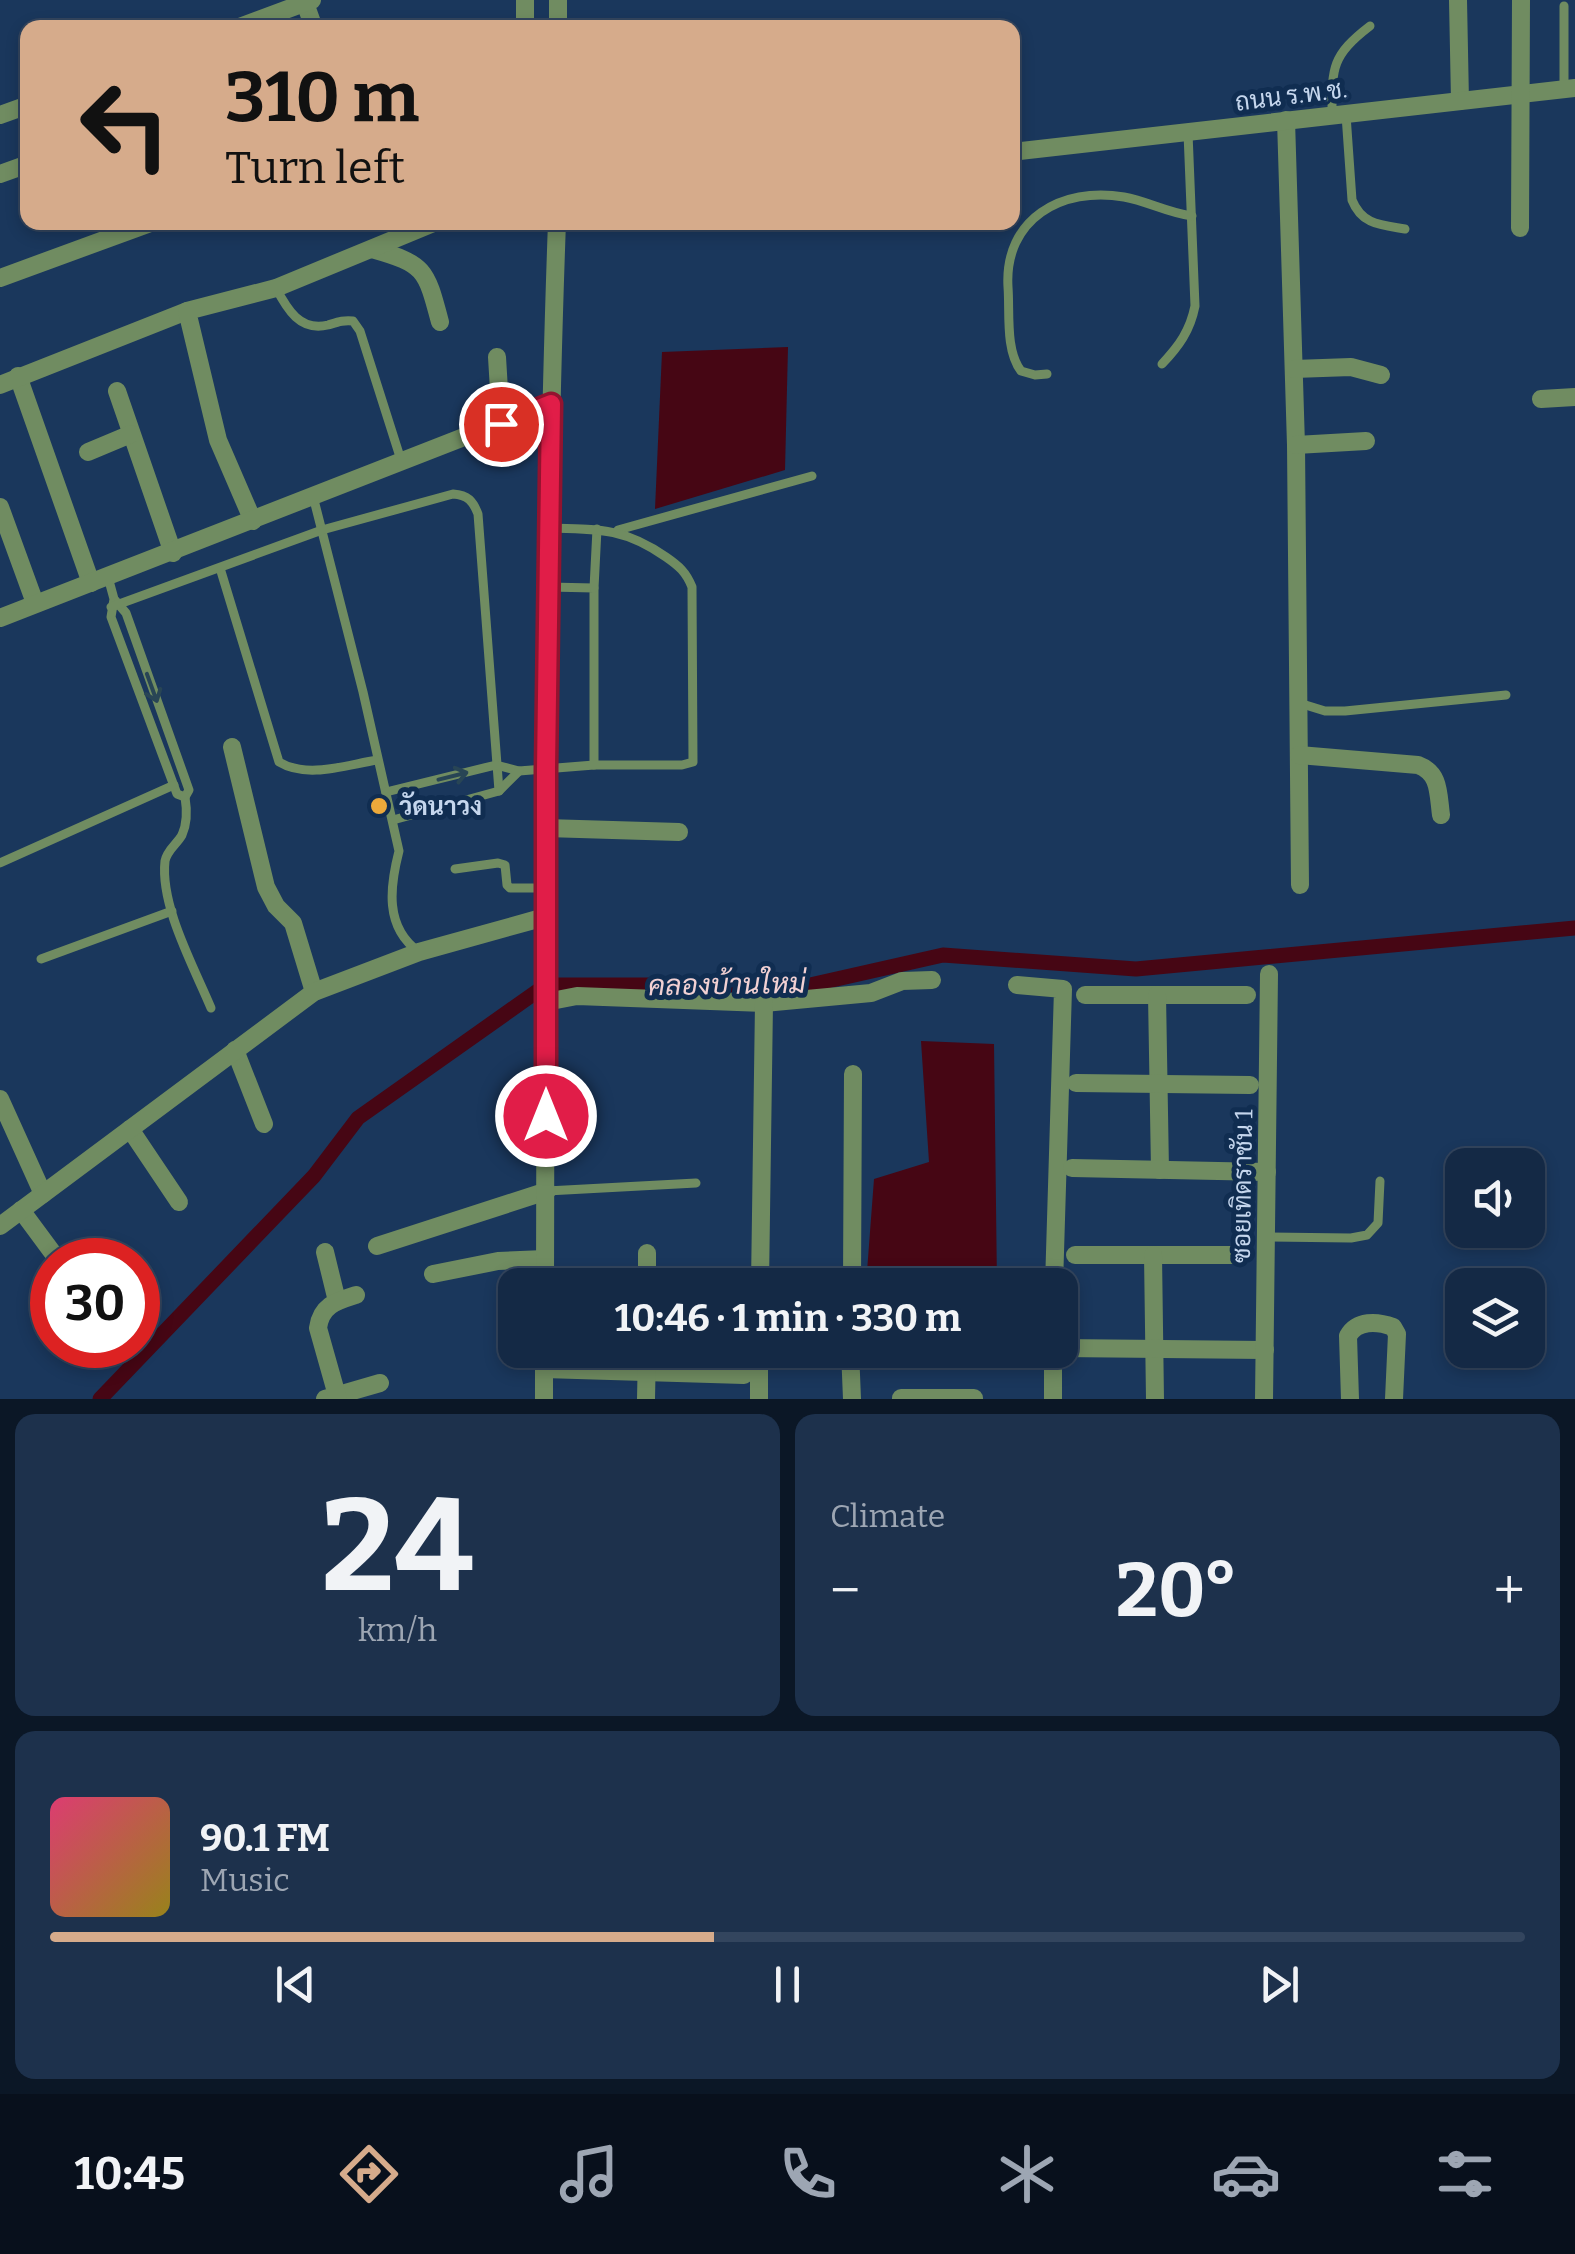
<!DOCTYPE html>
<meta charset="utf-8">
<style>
body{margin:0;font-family:Bitter,Sarabun,serif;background:#1d314c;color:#f1f3f6;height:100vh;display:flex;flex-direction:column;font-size:38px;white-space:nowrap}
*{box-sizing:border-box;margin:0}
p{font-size:32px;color:#9da6b3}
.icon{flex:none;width:55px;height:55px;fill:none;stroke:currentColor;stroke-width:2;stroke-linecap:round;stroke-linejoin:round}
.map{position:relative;height:1399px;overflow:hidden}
.panel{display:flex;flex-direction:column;gap:15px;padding:15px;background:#0b1726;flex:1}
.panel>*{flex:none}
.banner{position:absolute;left:20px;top:20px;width:1000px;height:210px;border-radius:20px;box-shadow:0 5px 15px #0003,0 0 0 2px #33455e;background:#d6ab8b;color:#111;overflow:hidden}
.fabs{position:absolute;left:1445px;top:1148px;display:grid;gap:20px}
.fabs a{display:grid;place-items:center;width:100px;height:100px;border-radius:20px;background:#142945;box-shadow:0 5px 15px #0003,0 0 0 2px #33455e;font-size:50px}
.speed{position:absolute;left:30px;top:1238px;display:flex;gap:20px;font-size:50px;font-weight:700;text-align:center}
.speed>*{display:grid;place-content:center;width:130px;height:130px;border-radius:50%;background:#142945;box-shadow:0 5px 15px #0003,0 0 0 2px #33455e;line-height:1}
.speed .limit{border:15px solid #d22;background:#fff;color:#111}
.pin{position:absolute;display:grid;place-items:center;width:85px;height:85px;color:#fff;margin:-42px;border:5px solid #fff;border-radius:50%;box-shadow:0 2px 10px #0007}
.me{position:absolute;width:110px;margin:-55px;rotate:0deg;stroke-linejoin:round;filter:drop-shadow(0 0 8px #0008)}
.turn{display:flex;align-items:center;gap:35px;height:210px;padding:0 40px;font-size:45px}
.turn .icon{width:130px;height:130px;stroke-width:2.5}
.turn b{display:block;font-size:70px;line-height:85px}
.big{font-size:75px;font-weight:700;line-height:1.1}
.panel .tile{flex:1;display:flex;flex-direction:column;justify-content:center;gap:15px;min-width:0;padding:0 35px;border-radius:20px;background:#1d314c}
.panel .dial{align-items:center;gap:0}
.dial b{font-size:130px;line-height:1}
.song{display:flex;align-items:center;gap:30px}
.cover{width:120px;height:120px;border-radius:15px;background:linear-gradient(135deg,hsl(340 70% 55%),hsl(50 70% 35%))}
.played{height:10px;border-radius:5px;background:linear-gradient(90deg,#d6ab8b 45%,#33455e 45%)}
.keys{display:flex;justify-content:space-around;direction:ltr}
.heat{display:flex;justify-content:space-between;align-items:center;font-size:55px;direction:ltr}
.panel .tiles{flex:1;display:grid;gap:15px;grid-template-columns:1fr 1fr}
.tile:last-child{grid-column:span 2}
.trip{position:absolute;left:498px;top:1268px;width:580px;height:100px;border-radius:20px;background:#142945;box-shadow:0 5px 15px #0003,0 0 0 2px #33455e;font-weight:700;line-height:100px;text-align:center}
.dock{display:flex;height:160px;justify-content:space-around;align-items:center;background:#08101c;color:#9da6b3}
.dock .icon{width:70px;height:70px}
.dock .current{color:#d6ab8b}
.dock b{font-size:45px;color:#f1f3f6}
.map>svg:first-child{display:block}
.water{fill:#460614}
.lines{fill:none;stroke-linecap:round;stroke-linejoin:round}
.canal{stroke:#460614;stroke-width:15}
.service{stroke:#708c61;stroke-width:9}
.minor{stroke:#708c61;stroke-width:18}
.oneway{stroke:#284555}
.route-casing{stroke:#92132f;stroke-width:25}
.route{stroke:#e11d48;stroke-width:18}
.poi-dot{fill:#eca93b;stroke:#102d51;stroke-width:4}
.labels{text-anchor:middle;stroke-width:10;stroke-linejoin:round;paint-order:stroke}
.street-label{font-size:25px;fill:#c5d6ed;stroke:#102d51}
.poi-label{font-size:25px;font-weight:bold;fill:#c5d6ed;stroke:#102d51;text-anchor:start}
.water-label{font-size:28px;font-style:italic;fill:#f2d1d3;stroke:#102d51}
</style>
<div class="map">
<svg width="1575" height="1399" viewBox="0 0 1575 1399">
<rect width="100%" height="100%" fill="#1a375c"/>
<g class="water">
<polygon points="788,347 785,470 655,509 662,352"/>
<polygon points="921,1041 994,1044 997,1285 866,1285 874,1179 929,1162"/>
</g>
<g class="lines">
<polyline class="canal" points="100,1399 314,1176 358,1118 546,985 810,985 943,955 1136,969 1575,928"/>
<g class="service">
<polyline points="1564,89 1564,6"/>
<path d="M1332 115C1332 68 1331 56 1370 26"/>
<path d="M1346 115 1352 200C1362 225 1381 225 1405 229"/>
<path d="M276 288C287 309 300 332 328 325 338 322 343 320 353 321L360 331 401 460"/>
<path d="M1162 364C1179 346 1190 331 1195 306L1188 133"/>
<path d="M1047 374 1035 375 1021 371C1005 350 1010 312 1008 287 1004 219 1062 186 1124 197 1147 201 1168 213 1192 216"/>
<path d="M313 496 363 692 399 851C390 886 384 927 419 952"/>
<polyline points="618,530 812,476"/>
<path d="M220 568 279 762C307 779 346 765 377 760"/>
<polyline points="108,577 114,599 126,613 189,790 185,797 177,794 111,617 114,599"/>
<polyline points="549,587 594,588 594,765"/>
<polyline points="594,588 597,529"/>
<path d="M111 607 322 530 453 494C468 495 473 501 478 514L499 791"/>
<polyline points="1299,703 1325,711 1345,711 1506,695"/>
<path d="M386 792 496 765 519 771 594 765H682L693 762 692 587C686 572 679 566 666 557 625 528 598 529 550 528"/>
<path d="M185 797C187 809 187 824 182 835 177 844 167 850 165 861 160 906 194 967 211 1008"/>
<polyline points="393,820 499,791 519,771"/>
<polyline points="0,863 174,785"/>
<polyline points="455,869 498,863 505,865 507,885 510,888 545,888"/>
<polyline points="41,959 172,911"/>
<polyline points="547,1191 696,1183"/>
<polyline points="1266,1237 1351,1238 1367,1235 1378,1223 1380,1181"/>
</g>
<g class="minor">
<polyline points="558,0 558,28"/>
<polyline points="1458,0 1460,101"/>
<polyline points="305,3 314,28"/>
<polyline points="237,28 312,0"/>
<polyline points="525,28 525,0"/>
<polyline points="0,115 28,105"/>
<polyline points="1286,120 1296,445 1300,885"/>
<polyline points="1012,152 1575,88"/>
<polyline points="0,174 28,164"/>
<polyline points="1520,228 1521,0"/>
<path d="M372 249C425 264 426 269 440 322"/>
<polyline points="0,278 153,222"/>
<polyline points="497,357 501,423"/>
<polyline points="1294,369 1351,367 1381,375"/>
<polyline points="18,376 91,583"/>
<polyline points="0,385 187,311"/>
<polyline points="117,391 173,553"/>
<polyline points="1541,399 1575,397"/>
<polyline points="1296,445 1366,441"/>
<polyline points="88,452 131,434"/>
<polyline points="0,507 35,603"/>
<polyline points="253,521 218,440 187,311 276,288 436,222"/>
<polyline points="0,618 551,403"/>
<polyline points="232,747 266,887 276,906 293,923 314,992"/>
<path d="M1299 755 1418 765C1440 773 1438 793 1441 815"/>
<polyline points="546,828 679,832"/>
<polyline points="1017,985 1063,989 1054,1285"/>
<polyline points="1085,995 1247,995"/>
<polyline points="1157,995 1160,1170"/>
<polyline points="546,1002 577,996 764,1003 871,993 902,981 932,980"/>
<polyline points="235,1050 264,1124"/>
<polyline points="1076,1083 1250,1085"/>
<polyline points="0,1099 43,1194"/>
<polyline points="130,1129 179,1202"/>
<polyline points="1072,1168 1267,1172"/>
<polyline points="21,1210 58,1260"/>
<polyline points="0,1226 314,992 419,952 545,917"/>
<polyline points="377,1246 547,1191"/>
<polyline points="325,1252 337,1301"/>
<polyline points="1075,1255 1242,1255"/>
<polyline points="1153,1255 1155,1399"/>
<polyline points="433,1274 498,1261 545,1259"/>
<polyline points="647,1284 706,1285"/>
<path d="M545 1285C546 931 544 577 557 222"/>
<polyline points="647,1285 647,1253"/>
<polyline points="760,1285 764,1003"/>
<polyline points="852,1285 853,1074"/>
<polyline points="1060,1348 1265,1350"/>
<polyline points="850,1350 852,1399"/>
<polyline points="544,1369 744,1375"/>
<polyline points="901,1398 974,1398"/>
<polyline points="325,1399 380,1383"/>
<path d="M338 1399 318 1328C321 1305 337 1301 356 1295"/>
<polyline points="544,1399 544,1350"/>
<polyline points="646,1399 647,1350"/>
<polyline points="759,1399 759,1350"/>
<polyline points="1053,1399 1053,1350"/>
<polyline points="1264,1399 1269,974"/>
<path d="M1350 1399 1348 1336C1357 1320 1377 1321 1393 1327L1397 1334 1394 1399"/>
</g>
</g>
<defs><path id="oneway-shaft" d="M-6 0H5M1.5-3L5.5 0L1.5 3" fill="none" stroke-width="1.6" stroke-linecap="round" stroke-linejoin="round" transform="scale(2.5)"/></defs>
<g class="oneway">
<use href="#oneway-shaft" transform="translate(152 688) rotate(70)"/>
<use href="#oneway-shaft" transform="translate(453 776) rotate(-14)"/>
</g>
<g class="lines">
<defs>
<polyline id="route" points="501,424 551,404 546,769 546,1116"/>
</defs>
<use href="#route" class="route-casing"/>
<use href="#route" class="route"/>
</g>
<circle class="poi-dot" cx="379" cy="806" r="10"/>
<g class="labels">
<g class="street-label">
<text transform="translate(1291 95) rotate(-7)" y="9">ถนน ร.พ.ช.</text>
<text transform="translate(1242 1186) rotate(-89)" y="9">ซอยเทิดราชัน 1</text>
</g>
<g class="poi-label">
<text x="399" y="815">วัดนาวง</text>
</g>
<g class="water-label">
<text transform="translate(727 984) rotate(-1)" y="10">คลองบ้านใหม่</text>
</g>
</g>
</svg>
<div class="fabs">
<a><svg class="icon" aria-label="sound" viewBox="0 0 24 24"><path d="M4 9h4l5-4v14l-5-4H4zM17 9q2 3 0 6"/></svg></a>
<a><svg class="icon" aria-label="layers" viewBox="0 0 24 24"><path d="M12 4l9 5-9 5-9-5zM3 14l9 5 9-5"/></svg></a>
</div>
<div class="speed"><div class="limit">30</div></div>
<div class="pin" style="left:501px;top:424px;background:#d93025"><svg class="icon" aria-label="arrive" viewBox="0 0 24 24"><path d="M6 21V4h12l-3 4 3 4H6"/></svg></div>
<svg class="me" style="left:546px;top:1116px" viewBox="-20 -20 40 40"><circle r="17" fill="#e11d48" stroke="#fff" stroke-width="3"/><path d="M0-11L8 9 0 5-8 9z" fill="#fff"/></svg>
<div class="trip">10:46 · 1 min · 330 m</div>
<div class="banner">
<div class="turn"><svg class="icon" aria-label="left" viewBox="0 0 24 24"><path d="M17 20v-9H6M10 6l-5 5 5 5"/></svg><div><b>310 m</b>Turn left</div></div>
</div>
</div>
<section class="panel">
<div class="tiles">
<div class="tile dial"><b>24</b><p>km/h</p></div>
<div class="tile"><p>Climate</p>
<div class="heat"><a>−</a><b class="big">20°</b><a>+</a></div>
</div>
<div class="tile">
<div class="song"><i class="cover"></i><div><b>90.1 FM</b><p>Music</p></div></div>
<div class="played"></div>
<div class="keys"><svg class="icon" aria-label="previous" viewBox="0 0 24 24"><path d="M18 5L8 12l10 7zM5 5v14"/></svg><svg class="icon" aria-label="pause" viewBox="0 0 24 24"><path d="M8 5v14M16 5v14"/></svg><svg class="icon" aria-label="next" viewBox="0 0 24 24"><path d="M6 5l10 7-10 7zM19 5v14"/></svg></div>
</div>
</div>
</section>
<nav class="dock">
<b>10:45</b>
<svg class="icon current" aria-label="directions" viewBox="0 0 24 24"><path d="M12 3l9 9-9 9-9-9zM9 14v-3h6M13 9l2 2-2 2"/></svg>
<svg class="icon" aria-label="music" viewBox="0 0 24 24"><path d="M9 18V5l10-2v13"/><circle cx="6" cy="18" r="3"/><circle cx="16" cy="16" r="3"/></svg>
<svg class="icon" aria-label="phone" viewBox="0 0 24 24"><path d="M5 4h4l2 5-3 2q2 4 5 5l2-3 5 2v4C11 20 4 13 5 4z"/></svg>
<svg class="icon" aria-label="climate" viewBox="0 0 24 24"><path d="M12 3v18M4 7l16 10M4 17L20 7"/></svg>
<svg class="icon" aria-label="car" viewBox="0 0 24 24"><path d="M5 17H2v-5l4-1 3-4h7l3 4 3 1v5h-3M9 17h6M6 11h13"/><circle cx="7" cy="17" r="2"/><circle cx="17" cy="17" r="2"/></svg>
<svg class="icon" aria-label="filters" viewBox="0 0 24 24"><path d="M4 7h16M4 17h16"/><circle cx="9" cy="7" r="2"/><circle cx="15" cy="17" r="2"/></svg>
</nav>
